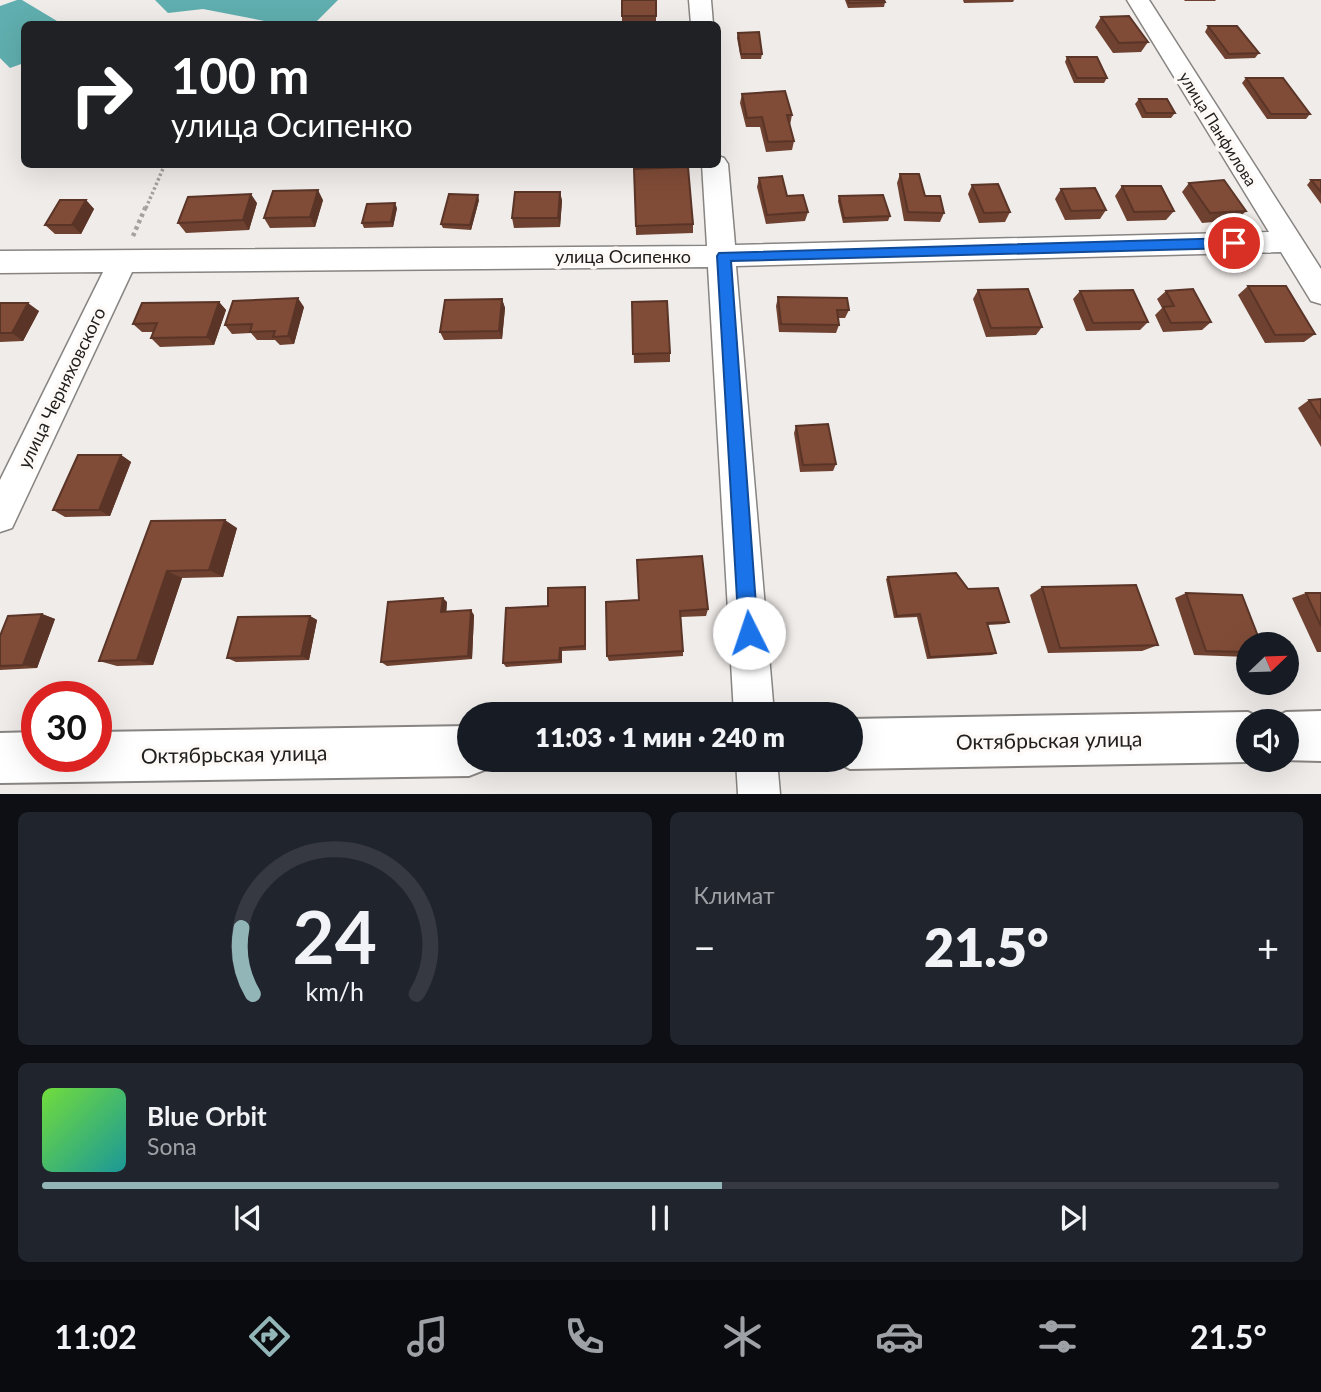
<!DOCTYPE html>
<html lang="ru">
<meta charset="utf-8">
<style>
body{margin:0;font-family:Lato,sans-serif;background:#20242c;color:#f1f3f6;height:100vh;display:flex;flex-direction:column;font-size:26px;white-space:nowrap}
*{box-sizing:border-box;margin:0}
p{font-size:23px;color:#9ea1a6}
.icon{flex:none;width:38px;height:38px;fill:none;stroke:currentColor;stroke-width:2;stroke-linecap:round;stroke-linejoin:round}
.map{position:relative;height:794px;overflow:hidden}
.details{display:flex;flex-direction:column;gap:18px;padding:18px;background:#0d0f14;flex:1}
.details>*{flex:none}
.banner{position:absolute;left:21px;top:21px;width:700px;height:147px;border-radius:10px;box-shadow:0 7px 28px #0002;background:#202124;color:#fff;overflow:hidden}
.needle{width:46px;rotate:67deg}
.controls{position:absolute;left:1236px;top:632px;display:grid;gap:14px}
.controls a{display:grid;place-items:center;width:63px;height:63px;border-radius:50%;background:#171b24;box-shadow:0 7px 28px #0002;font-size:35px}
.speed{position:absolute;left:21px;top:681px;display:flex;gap:14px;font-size:35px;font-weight:700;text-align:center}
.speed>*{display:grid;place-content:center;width:91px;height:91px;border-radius:50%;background:#171b24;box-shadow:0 7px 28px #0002;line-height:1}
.speed .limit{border:10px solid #d22;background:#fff;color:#111}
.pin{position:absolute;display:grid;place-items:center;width:60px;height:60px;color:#fff;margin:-30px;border:4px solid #fff;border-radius:50%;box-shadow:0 2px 7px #0007}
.me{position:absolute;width:77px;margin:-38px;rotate:356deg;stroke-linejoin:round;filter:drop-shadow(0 0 5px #0008)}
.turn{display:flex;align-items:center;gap:24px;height:147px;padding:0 35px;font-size:32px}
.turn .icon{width:91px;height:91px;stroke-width:2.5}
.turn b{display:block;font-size:49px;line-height:60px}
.big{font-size:52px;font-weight:800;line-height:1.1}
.details .card{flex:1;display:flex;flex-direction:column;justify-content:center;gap:10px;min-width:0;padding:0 24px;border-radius:10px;background:#20242c}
.details .dial{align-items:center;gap:0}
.dial svg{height:182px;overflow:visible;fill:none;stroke:#363941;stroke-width:7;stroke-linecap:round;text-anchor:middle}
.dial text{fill:#f1f3f6;stroke:none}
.song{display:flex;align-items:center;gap:21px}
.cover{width:84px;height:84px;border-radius:10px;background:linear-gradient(135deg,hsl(100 70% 55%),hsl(180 70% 35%))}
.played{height:7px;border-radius:4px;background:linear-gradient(90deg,#92b5b8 55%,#363941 55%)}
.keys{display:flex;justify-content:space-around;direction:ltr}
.heat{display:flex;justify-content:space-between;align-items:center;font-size:38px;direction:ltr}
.details .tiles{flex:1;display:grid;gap:18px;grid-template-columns:1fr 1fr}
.card:last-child{grid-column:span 2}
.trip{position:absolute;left:457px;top:702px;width:406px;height:70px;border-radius:35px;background:#171b24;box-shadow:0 7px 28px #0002;font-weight:800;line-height:70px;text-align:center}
.dock{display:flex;height:112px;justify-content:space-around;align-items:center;background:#090b0e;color:#9ea1a6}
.dock .icon{width:49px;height:49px}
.dock .selected{color:#92b5b8}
.dock b{font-size:32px;color:#f1f3f6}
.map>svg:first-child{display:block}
.water{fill:#60aeaf}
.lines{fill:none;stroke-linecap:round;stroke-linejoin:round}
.street-casing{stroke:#878482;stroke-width:3}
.secondary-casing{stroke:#878482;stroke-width:4}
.path-far1{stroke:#a4a19f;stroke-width:3.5;stroke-dasharray:2.5 2.5;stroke-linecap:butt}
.path{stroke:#a4a19f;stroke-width:4.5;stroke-dasharray:3.5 3.5;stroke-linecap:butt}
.street{fill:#fff;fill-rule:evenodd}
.secondary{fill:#fff;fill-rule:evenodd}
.wall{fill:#6e4130}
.shaded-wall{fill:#5a3527}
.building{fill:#804c38;stroke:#5a3527;stroke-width:2}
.route{fill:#1a73e8;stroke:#114b97;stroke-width:2}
.labels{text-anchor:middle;stroke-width:7;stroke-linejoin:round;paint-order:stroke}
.far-street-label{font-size:16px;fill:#21201f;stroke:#fdf9f7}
.street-label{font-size:18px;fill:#21201f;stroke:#fdf9f7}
.near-street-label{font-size:21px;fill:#21201f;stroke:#fdf9f7}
</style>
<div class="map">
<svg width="1321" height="794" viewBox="0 0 1321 794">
<rect width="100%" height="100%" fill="#f0ecea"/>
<g class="water">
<polygon points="17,0 22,0 62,24 24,24 24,63 10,68 0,58 0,6"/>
<polygon points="155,0 338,0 314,24 275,23 203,9 168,13"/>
</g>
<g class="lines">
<defs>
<g id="street">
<polygon points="689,0 711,0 713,24 691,24"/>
<polygon points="1127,0 1149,0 1321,269 1321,304 1311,301 1281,252 736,266 774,714 734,714 708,267 132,272 12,528 0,532 0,480 103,272 0,273 0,251 707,246 702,164 718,164 718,156 724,158 728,164 735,245 1269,232"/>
<polygon points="736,760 777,760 780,794 738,794"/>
</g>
<g id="secondary">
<polygon points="1321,711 1321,761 1281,760 1286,760 1286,721 1269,720 1286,712"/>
<polygon points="1248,712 1266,721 1248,721 1248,760 1253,760 1248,762 850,769 832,760 850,760 850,719"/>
<polygon points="469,726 469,760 490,760 487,769 469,776 0,783 0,733 37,732 37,756 96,756 96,732"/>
</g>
</defs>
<use href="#street" class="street-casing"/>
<use href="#secondary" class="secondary-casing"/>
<polyline class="path-far1" points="146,208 165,164"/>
<polyline class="path" points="133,236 146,206"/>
<use href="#street" class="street"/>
<use href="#secondary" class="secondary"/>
</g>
<g class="wall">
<rect x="622" y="0" width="34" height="24"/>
<polygon points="845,0 884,0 885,2 884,7 848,8"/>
<polygon points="963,0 1014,0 1013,2 964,3"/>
<polygon points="1184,0 1216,0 1215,1 1185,1"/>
<polygon points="1101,17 1148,42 1141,52 1113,53 1095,27"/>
<polygon points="1208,26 1259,53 1255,58 1225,59 1205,32"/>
<polygon points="738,33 762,54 761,59 741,59 737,38"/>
<polygon points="1067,57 1107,78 1104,83 1074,83 1065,62"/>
<polygon points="1246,78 1310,114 1306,119 1267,119 1242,83"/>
<polygon points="742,94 792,115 790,125 794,141 792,150 766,152 760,127 746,127 740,103"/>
<polygon points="1139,99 1175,113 1171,118 1142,118 1135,104"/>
<polygon points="634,169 693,224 693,233 636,235"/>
<polygon points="900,174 944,213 940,222 904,221 897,183"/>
<polygon points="759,178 787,196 808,212 805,221 766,224 757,187"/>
<polygon points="1311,180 1321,180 1321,204 1307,185"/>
<polygon points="1189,183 1246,211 1237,220 1202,223 1182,192"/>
<polygon points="972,185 1010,212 1005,222 979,223 968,194"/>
<polygon points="1122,186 1174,211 1166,220 1127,221 1115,196"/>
<polygon points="1061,189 1106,210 1100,219 1065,220 1055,199"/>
<polygon points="560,192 562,201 560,227 514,228 512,218"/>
<polygon points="839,196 890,216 888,221 843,223 838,201"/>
<polygon points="86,200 94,209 81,234 55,234 45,225"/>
<polygon points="323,200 315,227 270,228 264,218"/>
<polygon points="479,200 471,230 443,228 441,224"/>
<polygon points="257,203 249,230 186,233 178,223"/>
<polygon points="397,208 393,227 364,228 362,223"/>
<polygon points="1248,286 1315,334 1304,342 1265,343 1238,295"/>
<polygon points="978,290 1042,327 1036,335 986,337 973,299"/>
<polygon points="1080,291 1148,322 1140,330 1086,331 1073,299"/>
<polygon points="1166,291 1211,322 1202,330 1163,332 1155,315 1162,308 1157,299"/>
<polygon points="778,297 849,310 845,318 838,318 839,325 836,333 779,332 776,306"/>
<polygon points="502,299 505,308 502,339 444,340 440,332"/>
<polygon points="219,302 226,310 214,345 160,347 151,338 154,332 142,332 133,324"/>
<polygon points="632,302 670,353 670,362 634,363"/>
<polygon points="0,303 39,311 23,341 0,342"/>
<polygon points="304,307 294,344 280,345 275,340 257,340 251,333 232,334 225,325"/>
<polygon points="1321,399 1321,447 1298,408 1309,400"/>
<polygon points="796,426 836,464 833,471 800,472 794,433"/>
<polygon points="121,455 131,462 110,516 65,517 53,510"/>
<polygon points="151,521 237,528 223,577 182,578 153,665 117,666 99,661"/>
<polygon points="888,577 968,589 1009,622 1005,624 988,625 996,653 992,655 927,659 917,617 894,618 886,579"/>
<polygon points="585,587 586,592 586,650 562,651 562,663 506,667 503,663 548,606"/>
<polygon points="1042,587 1158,645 1142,651 1048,653 1030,595"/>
<polygon points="1186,593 1248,644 1248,657 1194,655 1175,598"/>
<polygon points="1306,593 1321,593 1321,652 1317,652 1292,598"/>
<polygon points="447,602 446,612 474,615 472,659 387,666 381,662"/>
<polygon points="606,602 708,609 706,616 681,617 683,651 683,656 609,661 607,656"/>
<polygon points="42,614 55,619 37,668 0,670 0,636"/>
<polygon points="310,616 317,620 309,660 236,662 227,658"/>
</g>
<g class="shaded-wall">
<polygon points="318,190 323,200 315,227 310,217"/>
<polygon points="560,192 562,201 560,227 558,218"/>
<polygon points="251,194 257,203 249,230 243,220"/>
<polygon points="478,195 479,200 471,230 470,225"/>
<polygon points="86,200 94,209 81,234 72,225"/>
<polygon points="395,203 397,208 393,227 391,222"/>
<polygon points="298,298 304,307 294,344 288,336"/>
<polygon points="502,299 505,308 502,339 499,331"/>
<polygon points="219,302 226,310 214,345 207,337"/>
<polygon points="28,303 39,311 23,341 12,333"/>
<polygon points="121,455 131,462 110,516 99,510"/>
<polygon points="225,520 237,528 223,577 209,570"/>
<polygon points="167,571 182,578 153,665 137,660"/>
<polygon points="585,587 586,592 586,650 585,646"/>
<polygon points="443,598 447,602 446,617 441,612"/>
<polygon points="471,610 474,615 472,659 468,656"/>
<polygon points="42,614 55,619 37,668 23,665"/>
<polygon points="310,616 317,620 309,660 301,656"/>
<polygon points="560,648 562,651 562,663 559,660"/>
</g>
<g class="building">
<rect x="622" y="0" width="34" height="16"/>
<polygon points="848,0 884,0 885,2 849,3"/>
<polygon points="1129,16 1148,42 1119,43 1101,17"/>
<polygon points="1208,26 1237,26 1259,53 1229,54"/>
<polygon points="759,32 762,54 741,54 738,33"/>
<polygon points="1067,57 1097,57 1107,78 1077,78"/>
<polygon points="1246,78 1283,78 1310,114 1271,114"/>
<polygon points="785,91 792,115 787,115 794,141 768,142 762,117 747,118 742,94"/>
<polygon points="1139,99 1167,99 1175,113 1146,113"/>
<polygon points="688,167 693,224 636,226 634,169"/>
<polygon points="900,174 919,174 925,196 940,196 944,213 908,212"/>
<polygon points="782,176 787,196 803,195 808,212 767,215 759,178"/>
<polygon points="1224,180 1246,211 1210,213 1189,183"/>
<polygon points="1311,180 1321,180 1321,192"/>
<polygon points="998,184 1010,212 984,213 972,185"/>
<polygon points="1122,186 1161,186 1174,211 1134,212"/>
<polygon points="1095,188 1106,210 1071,211 1061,189"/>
<polygon points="318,190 310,217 264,218 273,191"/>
<polygon points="515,192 560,192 558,218 512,218"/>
<polygon points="251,194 243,220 178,223 188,197"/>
<polygon points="449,194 478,195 470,225 441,224"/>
<polygon points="883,195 890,216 844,218 839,196"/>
<polygon points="60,200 86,200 72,225 45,225"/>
<polygon points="395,203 391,222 362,223 367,204"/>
<polygon points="1248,286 1286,286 1315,334 1275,335"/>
<polygon points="1028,289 1042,327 991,328 978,290"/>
<polygon points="1193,289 1211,322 1171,323 1163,307 1174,306 1166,291"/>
<polygon points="1133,290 1148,322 1093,323 1080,291"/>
<polygon points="778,297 847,298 849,310 837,310 839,325 781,324"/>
<polygon points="298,298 288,336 273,337 275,331 250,332 252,324 225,325 233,301"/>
<polygon points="502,299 499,331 440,332 445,300"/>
<polygon points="667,301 670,353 633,354 632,302"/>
<polygon points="219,302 207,337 151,338 157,323 133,324 142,303"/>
<polygon points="0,303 28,303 12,333 0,333"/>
<polygon points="1321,399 1321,419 1309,400"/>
<polygon points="828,424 836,464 803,465 796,426"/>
<polygon points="78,455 121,455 99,510 53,510"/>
<polygon points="225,520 209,570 167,571 137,660 99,661 151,521"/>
<polygon points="702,556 708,609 680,611 683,651 607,656 606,602 639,600 637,560"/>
<polygon points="956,573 968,589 998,588 1009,622 987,623 996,653 930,657 920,614 897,616 888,577"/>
<polygon points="1136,585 1158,645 1060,648 1042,587"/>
<polygon points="585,587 585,646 560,648 559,660 503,663 506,608 548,606 548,588"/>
<polygon points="1186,593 1242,595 1261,644 1248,644 1248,652 1206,651"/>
<polygon points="1306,593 1321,593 1321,626"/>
<polygon points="443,598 441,612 471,610 468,656 381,662 388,602"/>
<polygon points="42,614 23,665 0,666 0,636 8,616"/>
<polygon points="310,616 301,656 227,658 238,617"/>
</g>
<polygon class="route" points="1234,238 1241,243 1234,248 731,261 758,633 756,640 749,643 742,640 739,633 717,256 719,253"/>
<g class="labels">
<g class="far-street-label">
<text transform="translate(1218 129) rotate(58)" y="6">улица Панфилова</text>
</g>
<g class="street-label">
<text x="623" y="263">улица Осипенко</text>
<text transform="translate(62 388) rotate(-64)" y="6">улица Черняховского</text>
</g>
<g class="near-street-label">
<text transform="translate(1049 741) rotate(-1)" y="7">Октябрьская улица</text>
<text transform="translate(234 755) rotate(-1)" y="7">Октябрьская улица</text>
</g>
</g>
</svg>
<div class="controls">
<a><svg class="needle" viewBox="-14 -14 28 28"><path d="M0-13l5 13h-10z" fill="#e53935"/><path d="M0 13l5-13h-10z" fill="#9ea1a6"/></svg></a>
<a><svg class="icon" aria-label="sound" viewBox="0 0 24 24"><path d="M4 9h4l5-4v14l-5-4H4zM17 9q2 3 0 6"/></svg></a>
</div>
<div class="speed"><div class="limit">30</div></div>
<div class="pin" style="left:1234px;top:243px;background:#d93025"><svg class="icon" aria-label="arrive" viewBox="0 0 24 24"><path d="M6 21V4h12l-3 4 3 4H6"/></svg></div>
<svg class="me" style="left:749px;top:633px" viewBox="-20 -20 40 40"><circle r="19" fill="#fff"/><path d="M0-13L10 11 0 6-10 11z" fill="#1a73e8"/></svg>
<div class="trip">11:03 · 1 мин · 240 m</div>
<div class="banner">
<div class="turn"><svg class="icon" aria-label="right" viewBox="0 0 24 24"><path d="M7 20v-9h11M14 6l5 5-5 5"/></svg><div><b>100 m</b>улица Осипенко</div></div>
</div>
</div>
<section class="details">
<div class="tiles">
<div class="card dial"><svg viewBox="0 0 100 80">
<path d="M14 69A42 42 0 1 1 86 69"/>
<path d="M14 69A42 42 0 0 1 9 40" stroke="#92b5b8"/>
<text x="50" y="56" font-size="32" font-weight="700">24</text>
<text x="50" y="72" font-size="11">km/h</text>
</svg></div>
<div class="card"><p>Климат</p>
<div class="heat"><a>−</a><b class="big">21.5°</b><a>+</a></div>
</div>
<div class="card">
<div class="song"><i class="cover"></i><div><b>Blue Orbit</b><p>Sona</p></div></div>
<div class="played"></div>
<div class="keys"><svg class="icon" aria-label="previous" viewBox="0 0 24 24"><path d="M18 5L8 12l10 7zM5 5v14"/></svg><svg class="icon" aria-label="pause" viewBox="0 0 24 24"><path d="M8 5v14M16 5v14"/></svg><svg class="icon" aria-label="next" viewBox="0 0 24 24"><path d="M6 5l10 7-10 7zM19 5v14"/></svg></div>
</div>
</div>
</section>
<nav class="dock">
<b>11:02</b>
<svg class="icon selected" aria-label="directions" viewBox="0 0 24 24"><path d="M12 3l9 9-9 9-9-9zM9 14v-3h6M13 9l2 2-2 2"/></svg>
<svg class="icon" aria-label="music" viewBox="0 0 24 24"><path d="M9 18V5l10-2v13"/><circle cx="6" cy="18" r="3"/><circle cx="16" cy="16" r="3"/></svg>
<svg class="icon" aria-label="phone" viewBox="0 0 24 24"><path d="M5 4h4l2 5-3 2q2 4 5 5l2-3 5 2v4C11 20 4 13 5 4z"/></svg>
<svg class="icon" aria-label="climate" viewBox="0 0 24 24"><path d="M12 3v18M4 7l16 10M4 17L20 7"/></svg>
<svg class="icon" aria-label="car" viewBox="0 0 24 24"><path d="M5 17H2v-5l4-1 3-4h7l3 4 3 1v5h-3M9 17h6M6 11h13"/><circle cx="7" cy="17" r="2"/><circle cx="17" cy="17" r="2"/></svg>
<svg class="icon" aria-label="filters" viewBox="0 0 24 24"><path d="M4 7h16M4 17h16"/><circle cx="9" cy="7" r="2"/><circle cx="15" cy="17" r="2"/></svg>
<b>21.5°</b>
</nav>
